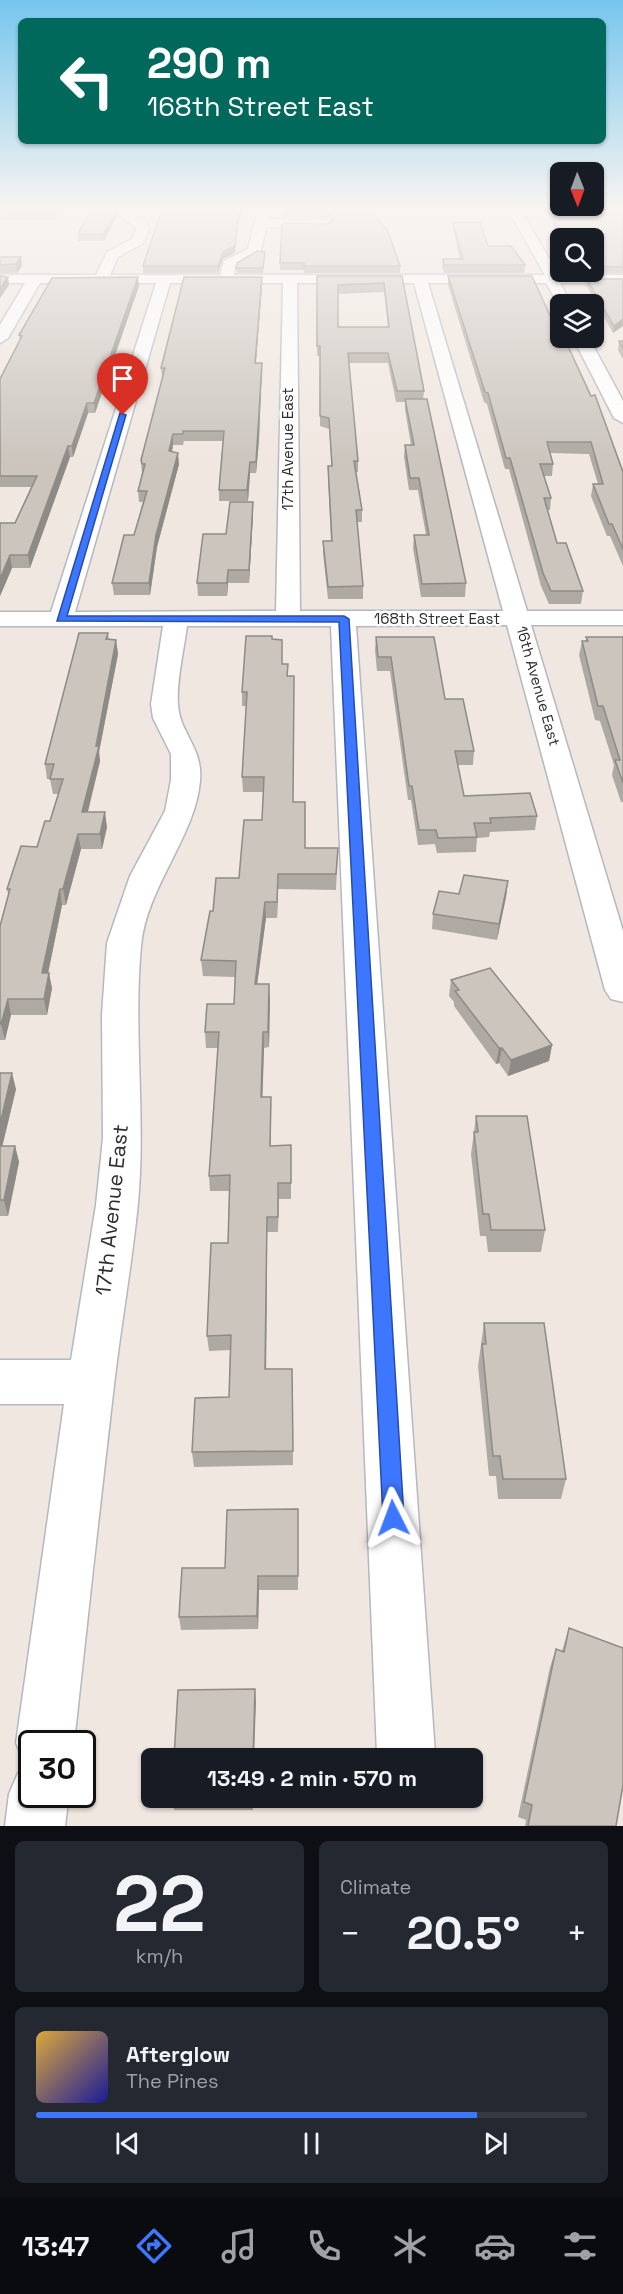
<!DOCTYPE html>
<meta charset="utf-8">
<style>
body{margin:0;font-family:"Space Grotesk",sans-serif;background:#242831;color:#f1f3f6;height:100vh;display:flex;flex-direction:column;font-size:22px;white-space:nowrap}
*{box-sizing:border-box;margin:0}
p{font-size:20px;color:#9ea1a6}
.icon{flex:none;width:33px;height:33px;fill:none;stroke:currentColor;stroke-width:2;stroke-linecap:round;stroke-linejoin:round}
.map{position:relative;height:1826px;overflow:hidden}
.sheet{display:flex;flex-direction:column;gap:15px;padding:15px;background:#0d0f14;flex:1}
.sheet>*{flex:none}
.hud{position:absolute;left:18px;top:18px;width:588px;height:126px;border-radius:9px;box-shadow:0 2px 4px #0004;background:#00695c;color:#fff;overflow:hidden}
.needle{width:39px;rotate:179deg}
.fabs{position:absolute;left:550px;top:162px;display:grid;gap:12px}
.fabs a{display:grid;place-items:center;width:54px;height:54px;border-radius:9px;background:#171b24;box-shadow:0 2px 4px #0004;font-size:30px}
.speed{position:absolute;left:18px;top:1730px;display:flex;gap:12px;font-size:30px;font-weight:700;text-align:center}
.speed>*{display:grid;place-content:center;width:78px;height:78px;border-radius:50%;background:#171b24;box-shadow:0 2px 4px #0004;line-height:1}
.speed .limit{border:3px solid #111;border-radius:9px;background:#fff;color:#111}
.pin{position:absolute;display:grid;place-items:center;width:51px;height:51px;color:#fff;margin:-62px -26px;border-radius:50% 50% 50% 0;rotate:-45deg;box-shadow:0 0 6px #0007}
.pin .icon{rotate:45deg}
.me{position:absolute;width:66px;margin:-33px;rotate:357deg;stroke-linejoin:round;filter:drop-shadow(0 0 4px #0008)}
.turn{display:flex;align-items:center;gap:21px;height:126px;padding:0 30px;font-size:27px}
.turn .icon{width:78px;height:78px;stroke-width:2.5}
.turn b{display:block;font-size:42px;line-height:51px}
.big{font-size:45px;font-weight:700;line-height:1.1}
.sheet .tile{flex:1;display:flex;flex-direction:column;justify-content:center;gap:9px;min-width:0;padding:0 21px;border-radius:9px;background:#242831}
.sheet .dial{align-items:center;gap:0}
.dial b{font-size:78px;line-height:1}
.song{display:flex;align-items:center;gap:18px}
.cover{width:72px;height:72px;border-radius:9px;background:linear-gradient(135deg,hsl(40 70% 55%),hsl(240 70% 35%))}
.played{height:6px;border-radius:3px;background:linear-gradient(90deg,#3d76ff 80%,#363941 80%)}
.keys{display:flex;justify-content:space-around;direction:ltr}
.heat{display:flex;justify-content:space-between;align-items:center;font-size:33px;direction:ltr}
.sheet .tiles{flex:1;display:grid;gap:15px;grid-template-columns:1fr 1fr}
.tile:last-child{grid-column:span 2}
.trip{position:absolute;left:141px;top:1748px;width:342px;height:60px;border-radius:9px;background:#171b24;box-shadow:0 2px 4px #0004;font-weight:700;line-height:60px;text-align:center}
.dock{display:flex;height:96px;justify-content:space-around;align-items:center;background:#090b0e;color:#9ea1a6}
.dock .icon{width:42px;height:42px}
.dock .selected{color:#3d76ff}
.dock b{font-size:27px;color:#f1f3f6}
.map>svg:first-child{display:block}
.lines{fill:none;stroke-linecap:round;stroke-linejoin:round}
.minor-casing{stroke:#b4b8c2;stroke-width:3}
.minor{fill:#fff;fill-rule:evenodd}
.wall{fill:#afa9a3;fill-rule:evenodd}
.shaded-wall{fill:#8e8a85}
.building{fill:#cbc5be;stroke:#8e8a85;stroke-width:1.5;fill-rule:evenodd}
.route{fill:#3d76ff;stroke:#284da6;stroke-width:1.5}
.labels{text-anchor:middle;stroke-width:5;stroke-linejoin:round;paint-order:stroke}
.far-street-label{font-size:15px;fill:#2e2e2e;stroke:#fff}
.near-street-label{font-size:21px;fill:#2e2e2e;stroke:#fff}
</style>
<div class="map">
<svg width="623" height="1826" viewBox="0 0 623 1826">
<rect width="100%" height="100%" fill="#f0e7e0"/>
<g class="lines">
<defs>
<g id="minor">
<path d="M506 206H518L559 275H623V283H560L571 304H561V308L546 283H428L527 611H623V625H531L623 931V1002L611 999 605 990 507 625 356 626 435 1754 433 1758H379L377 1754 331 626H187C184 649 176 683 178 705 180 734 203 747 200 781 196 835 146 888 141 946 133 1032 146 1118 138 1203 132 1264 121 1324 114 1385 100 1504 87 1624 74 1743H32V1766L25 1763 16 1743 64 1404H0V1360H71L96 1205 103 1138 102 1015 107 943 130 876 165 811 171 780V754L153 718 151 704 163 626H0V612H51L156 283H40L8 338 0 343V325L25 283H0V275H96L107 252 132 239 137 229 119 214 125 210 146 221 149 229 142 244 118 257 110 275H220L224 261 248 249 257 213 263 209 269 213 268 219 327 220 333 224 327 228 266 227 261 251 235 266 234 275H545ZM170 283H283L276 611 75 612ZM297 283H414L503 611H300Z"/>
<polygon points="573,338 589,338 623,401 623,423 614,418"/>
<polygon points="32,1767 32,1794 69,1794 65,1826 5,1826 9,1794 18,1773"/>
</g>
</defs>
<use href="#minor" class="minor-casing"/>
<use href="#minor" class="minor"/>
</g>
<g class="wall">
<polygon points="0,206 63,206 54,220 0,220"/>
<polygon points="122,206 104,241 78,241 78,234"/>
<polygon points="163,206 244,206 238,225 235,253 223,259 218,273 143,273 143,266"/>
<polygon points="282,206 364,206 400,266 400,273 304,273 304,270 280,270 280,263 331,221 327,218 282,217"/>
<polygon points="543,206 574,206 574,207 623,207 623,273 579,273 578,272 594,272 594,238 561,238 561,240"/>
<polygon points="453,222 488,246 525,265 524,273 444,273 442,267 443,259 460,259 453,229"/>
<polygon points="265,252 263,273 237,273 236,268"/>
<polygon points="0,257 21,257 22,266 17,273 0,273"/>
<path d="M317 276H402L424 391 423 399 466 583 465 597H421L413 548 414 535H426L418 490H409L404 457 405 445H411L405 410V402H396L388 363H349L358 461V472H356L362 510V522H357L363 586V599H328L323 553V541H331L328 477V466H332L329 429 320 426V356H317ZM384 292 388 327H338V294Z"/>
<polygon points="448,276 623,472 623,566 610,536 607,536 591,496 593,484 598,484 589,454 550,453 553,464 552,476 543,476 551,498 550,510 547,510 557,543 583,591 581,604 549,604 541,586 509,469 505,469 487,404 484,402 448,285"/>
<polygon points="587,279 623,279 613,333 586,285"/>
<polygon points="262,285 256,363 262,363 259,440 256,473 250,473 248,501 219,501 219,490 223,441 184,441 183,445 173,445 172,452 179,464 157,547 150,595 114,595 112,583 134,535 143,502 139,502 138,491 142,474 141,460 163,378 162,378 161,368"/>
<polygon points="139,286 95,413 88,413 73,457 70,457 30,568 12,568 0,596 0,523 15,523 31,487 0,487 0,379 20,341 19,335"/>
<polygon points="619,341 623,341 623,359 618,350"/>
<polygon points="253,502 253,515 249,583 228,583 227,596 198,596 197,583 226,534"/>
<polygon points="108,633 109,640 116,640 118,654 99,752 100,761 88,812 107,827 102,849 81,849 66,905 62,905 48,973 52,988 47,1015 11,1015 5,1040 0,1040 0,926 8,894 7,889 37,847 50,821 58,794 53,794 50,779 47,779 45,764"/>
<polygon points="376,637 445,699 474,751 473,765 458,765 464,796 537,816 535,830 490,832 489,837 477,838 476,852 437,853 435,844 418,845 411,800 408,800 390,671 377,671 375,650"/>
<polygon points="586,637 623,638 623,802 621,802 612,775 614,765 600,721 595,720 579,655 582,641 586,641"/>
<polygon points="272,639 288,676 293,802 305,848 338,848 336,890 278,889 277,918 266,918 257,984 270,1000 269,1047 264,1048 262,1097 271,1097 271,1146 291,1145 291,1199 279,1199 278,1232 267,1232 266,1369 292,1369 293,1465 194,1467 192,1452 229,1397 230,1350 209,1351 207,1336 228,1243 229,1191 210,1191 209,1176 218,1048 206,1048 205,1032 234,1004 235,977 203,976 201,960 213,911 239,878 262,820 263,792 243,792 242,777 246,706 242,706 242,692"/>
<polygon points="508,881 506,897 497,940 432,929 433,914"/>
<polygon points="451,980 552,1045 549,1061 508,1076 499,1063 496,1064 454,1006 454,1002 449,996"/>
<polygon points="0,1073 16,1089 2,1146 15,1146 19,1162 8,1216 0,1216"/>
<polygon points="476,1116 545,1230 541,1252 488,1252 486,1236 480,1236 471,1154"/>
<polygon points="484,1323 566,1479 561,1499 498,1499 496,1476 489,1476 478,1366"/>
<polygon points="298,1509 298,1590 259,1590 258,1629 181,1630 179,1617 225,1568"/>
<polygon points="569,1628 616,1826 525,1826 526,1820 518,1817 550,1667 556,1649 562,1651"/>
<polygon points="171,1797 253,1797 253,1810 174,1810"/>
</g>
<g class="shaded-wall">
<polygon points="57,206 63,206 54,220 53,213"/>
<polygon points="118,206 122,206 104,241 103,234"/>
<polygon points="242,206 244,206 238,225 235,253 223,259 218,273 218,266 223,252"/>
<polygon points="21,257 22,266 17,273 16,264"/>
<polygon points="8,277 9,285 0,298 0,288"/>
<polygon points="138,277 139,286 95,413 94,403"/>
<polygon points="262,277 262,285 255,373 255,363"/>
<polygon points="623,319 623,326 613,333 614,326"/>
<polygon points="262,363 259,440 256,473 256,462"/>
<polygon points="87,403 88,413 73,457 72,446"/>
<polygon points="173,434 173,445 170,462 169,451"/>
<polygon points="68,446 70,457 30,568 28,555"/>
<polygon points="178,453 179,464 157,547 150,595 149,583 156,535"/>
<polygon points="250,462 250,473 248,501 247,490"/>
<polygon points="253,502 253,515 249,583 249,570"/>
<polygon points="10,555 12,568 0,596 0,579"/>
<polygon points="228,570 228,583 227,596 227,583"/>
<polygon points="116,640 118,654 99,752 100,761 84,827 82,812 96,746"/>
<polygon points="105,812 107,827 102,849 100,834"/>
<polygon points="78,834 81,849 66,905 63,889"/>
<polygon points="278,874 278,889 277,918 277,902"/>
<polygon points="508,881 506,897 497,940 499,924"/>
<polygon points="60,889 62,905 45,988 42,973"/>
<polygon points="265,902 266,918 255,1000 255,984"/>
<polygon points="49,973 52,988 47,1015 44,999"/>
<polygon points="269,984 270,1000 269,1047 268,1032"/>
<polygon points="8,999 11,1015 5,1040 1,1024"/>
<polygon points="263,1032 264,1048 262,1113 261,1097"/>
<polygon points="552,1045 549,1061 508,1076 511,1060"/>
<polygon points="499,1048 502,1048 499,1063 496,1064"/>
<polygon points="12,1073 16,1089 0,1156 0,1124"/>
<polygon points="15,1146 19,1162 8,1216 4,1200"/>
<polygon points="267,1217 267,1232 266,1384 265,1369"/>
<polygon points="258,1576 259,1590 258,1629 257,1616"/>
<polygon points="255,1689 256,1702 254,1758 253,1758"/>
</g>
<g class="building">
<polygon points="0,206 57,206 53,213 0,213"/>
<polygon points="93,206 118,206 103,234 78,234"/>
<polygon points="163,206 242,206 237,219 235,246 223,252 218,266 143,266"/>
<polygon points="282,206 364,206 387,229 400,266 304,266 304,263 280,263 282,223 327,224 335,219 327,212 282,211"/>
<polygon points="547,206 574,206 574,207 623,207 623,267 594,266 594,238 564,238"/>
<polygon points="453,222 480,222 488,246 511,246 525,265 444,265 443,259 463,259"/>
<polygon points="257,251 265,252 263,268 236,268 237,263"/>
<polygon points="0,257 21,257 16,264 0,265"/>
<polygon points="0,276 8,277 0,288"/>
<path d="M317 276H402L424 391H397L388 353H348L358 461H354L362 510H356L363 586 328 587 323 541H332L328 466H332L329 418 320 416V346H317ZM384 283 389 327H338V285Z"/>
<polygon points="448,276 532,276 562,342 566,342 591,396 595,395 623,472 623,549 612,524 609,524 593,484 603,484 591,442 547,442 553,464 540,464 551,498 544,498 557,543 566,543 583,591 551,591 543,573 510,458 506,458 488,393 485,392"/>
<polygon points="138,277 94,403 87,403 72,446 68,446 28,555 10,555 0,579 0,523 15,523 37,476 0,476 0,379 22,336 19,335 52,278"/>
<polygon points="184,277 262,277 255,363 262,363 256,462 250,462 247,490 219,490 224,431 183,431 183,434 173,434 169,451 178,453 156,535 149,583 112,583 124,535 134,535 147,491 138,491 145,464 142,464 141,460 165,368 161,368"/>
<polygon points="587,279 623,279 623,319 614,326"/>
<polygon points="619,341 623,341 623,348"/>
<polygon points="405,399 427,399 466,583 422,584 414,535 429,535 419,478 410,478 405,445 414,445"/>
<polygon points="230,502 253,502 249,570 228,570 227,583 197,583 203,534 226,534"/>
<polygon points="79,633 108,633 106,639 116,640 96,746 99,746 82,812 105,812 100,834 78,834 63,889 60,889 42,973 49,973 44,999 8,999 1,1024 0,1024 0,926 10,889 7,889 21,846 37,847 45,821 50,821 63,779 50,779 54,764 45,764"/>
<polygon points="246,636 272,636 272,639 282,640 282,664 288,664 287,676 294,676 293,802 305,802 305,848 338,848 336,874 278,874 277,902 265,902 255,984 269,984 268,1032 263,1032 261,1097 271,1097 270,1146 291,1145 291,1183 278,1183 278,1217 267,1217 265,1369 292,1369 293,1451 192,1452 195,1398 229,1397 231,1335 207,1336 211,1243 228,1243 230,1175 209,1176 219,1032 205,1032 207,1004 234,1004 236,961 201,960 210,911 213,911 216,878 239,878 244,820 262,820 264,777 242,777 247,692 242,692"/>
<polygon points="376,637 434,637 445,699 463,699 474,751 455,751 464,796 530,793 537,816 490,818 491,823 474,823 477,837 438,838 436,830 419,830 412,786 409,786 391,657 378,657"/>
<polygon points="586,637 623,637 623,783 615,760 620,760 603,706 598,706 582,641 588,641"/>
<polygon points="464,875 508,881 499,924 433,914 439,891 459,894"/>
<polygon points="490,968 552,1045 511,1060 502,1048 499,1048 455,991 459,990 451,980"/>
<polygon points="0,1073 12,1073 0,1124"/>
<polygon points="476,1116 527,1116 545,1230 491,1230 489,1214 483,1214 474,1132 478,1132"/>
<polygon points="0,1146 15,1146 4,1200 0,1200"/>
<polygon points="484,1323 544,1323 566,1479 503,1479 500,1456 493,1456 482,1344 486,1344"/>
<polygon points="298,1509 298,1576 258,1576 257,1616 179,1617 182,1568 225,1568 227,1510"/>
<polygon points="569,1628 623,1648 623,1785 616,1826 528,1826 532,1805 524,1802 556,1649 564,1652"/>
<polygon points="255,1689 253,1758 174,1758 178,1690"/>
<rect x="171" y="1797" width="81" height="2"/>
</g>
<linearGradient id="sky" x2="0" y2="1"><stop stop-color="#76c6ee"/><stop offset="0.45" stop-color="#f8f4f1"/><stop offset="1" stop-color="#f8f4f1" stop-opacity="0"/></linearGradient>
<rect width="623" height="462" fill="url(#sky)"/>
<polygon class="route" points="120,413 126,415 67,616 344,616 349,619 404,1518 401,1525 393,1529 386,1525 383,1518 339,622 57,621"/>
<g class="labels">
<g class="far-street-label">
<text transform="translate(288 449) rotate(-90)" y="5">17th Avenue East</text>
<text x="437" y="624">168th Street East</text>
<text transform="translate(538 686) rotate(74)" y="5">16th Avenue East</text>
</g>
<g class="near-street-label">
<text transform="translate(112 1210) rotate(-84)" y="7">17th Avenue East</text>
</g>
</g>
</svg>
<div class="fabs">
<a><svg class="needle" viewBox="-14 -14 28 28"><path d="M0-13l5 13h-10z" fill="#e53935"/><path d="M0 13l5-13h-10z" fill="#9ea1a6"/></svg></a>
<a><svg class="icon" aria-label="search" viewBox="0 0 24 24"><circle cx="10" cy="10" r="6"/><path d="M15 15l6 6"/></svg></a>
<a><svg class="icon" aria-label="layers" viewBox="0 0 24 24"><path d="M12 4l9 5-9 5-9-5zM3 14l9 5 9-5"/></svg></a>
</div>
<div class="speed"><div class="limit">30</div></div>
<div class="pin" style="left:123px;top:415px;background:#d93025"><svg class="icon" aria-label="arrive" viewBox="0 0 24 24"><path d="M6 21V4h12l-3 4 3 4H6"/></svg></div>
<svg class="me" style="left:393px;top:1518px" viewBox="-20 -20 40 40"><path d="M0-17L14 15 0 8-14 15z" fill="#3d76ff" stroke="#fff" stroke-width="4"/></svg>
<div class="trip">13:49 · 2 min · 570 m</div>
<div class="hud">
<div class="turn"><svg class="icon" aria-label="left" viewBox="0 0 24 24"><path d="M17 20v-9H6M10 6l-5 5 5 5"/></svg><div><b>290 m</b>168th Street East</div></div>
</div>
</div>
<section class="sheet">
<div class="tiles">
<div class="tile dial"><b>22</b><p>km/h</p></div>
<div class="tile"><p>Climate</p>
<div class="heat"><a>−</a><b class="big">20.5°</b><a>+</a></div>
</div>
<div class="tile">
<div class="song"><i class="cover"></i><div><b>Afterglow</b><p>The Pines</p></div></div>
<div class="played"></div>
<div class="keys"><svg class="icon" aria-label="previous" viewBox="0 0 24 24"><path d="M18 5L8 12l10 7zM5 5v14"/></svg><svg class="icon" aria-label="pause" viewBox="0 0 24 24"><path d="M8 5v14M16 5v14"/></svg><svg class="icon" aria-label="next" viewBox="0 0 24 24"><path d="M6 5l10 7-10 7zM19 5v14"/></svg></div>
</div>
</div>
</section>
<nav class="dock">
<b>13:47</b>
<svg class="icon selected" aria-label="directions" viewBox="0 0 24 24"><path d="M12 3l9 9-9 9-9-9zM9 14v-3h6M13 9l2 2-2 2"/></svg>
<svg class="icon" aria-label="music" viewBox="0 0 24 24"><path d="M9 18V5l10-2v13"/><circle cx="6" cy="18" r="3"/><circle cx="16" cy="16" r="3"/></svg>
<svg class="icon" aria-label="phone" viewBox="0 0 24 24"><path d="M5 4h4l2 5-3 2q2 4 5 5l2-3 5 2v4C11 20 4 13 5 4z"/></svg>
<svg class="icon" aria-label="climate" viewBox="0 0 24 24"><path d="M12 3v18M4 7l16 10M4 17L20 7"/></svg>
<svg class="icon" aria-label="car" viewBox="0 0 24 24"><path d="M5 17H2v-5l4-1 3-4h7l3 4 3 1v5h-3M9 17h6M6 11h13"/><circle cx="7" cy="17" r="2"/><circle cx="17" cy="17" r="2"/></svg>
<svg class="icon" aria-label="filters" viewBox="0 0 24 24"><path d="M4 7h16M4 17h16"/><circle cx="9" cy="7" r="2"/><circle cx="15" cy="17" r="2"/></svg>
</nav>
